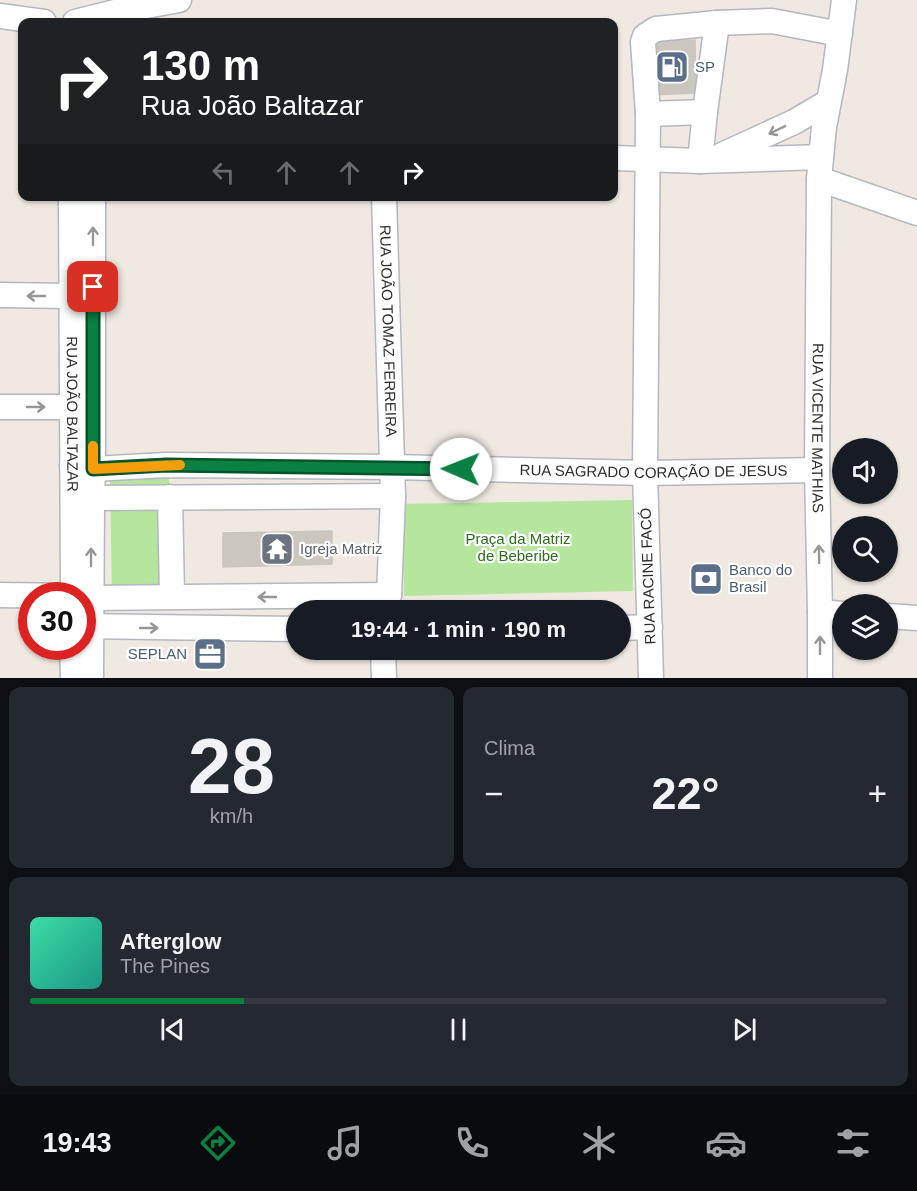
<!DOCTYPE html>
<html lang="pt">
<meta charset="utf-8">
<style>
body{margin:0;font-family:Helvetica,sans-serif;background:#242831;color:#f1f3f6;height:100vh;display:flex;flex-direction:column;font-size:22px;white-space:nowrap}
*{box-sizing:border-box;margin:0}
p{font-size:20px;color:#9ea1a6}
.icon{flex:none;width:33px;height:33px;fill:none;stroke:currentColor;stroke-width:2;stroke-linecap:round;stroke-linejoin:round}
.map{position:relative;height:678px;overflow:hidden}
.side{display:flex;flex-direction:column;gap:9px;padding:9px;background:#0d0f14;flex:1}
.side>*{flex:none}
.banner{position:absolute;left:18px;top:18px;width:600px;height:183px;border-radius:12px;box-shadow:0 2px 4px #0004;background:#202124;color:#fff;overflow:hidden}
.tools{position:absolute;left:832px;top:438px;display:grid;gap:12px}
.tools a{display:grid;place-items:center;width:66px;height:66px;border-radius:50%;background:#171b24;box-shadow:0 2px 4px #0004;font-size:30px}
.speed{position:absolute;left:18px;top:582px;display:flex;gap:12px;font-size:30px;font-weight:700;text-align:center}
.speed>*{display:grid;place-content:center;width:78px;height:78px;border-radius:50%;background:#171b24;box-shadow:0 2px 4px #0004;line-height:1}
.speed .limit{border:9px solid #d22;background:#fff;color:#111}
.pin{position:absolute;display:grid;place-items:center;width:51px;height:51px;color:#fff;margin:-26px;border-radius:12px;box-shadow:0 3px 9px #0006}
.me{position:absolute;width:66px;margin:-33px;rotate:271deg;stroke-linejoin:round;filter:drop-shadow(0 0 4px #0008)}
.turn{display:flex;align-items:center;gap:21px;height:126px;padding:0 24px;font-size:27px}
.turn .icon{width:78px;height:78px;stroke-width:2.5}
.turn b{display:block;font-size:42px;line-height:51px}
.lanes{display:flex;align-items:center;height:57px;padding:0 24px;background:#0003;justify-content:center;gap:30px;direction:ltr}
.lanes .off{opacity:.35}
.big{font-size:45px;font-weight:700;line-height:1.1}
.side .tile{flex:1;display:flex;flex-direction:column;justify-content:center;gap:9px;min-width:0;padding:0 21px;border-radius:12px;background:#242831}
.side .dial{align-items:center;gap:0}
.dial b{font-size:78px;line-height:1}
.song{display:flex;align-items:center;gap:18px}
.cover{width:72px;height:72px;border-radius:9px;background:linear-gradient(135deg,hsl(160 70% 55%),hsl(170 70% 35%))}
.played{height:6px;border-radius:3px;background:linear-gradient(90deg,#0b8043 25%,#363941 25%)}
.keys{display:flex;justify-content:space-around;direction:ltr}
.heat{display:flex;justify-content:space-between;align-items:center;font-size:33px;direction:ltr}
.side .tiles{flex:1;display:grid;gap:9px;grid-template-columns:1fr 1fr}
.tile:last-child{grid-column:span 2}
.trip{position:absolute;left:286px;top:600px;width:345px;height:60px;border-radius:30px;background:#171b24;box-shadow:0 2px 4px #0004;font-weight:700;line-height:60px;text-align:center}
.menu{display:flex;height:96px;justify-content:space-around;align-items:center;background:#090b0e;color:#9ea1a6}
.menu .icon{width:42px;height:42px}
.menu .current{color:#0b8043}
.menu b{font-size:27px;color:#f1f3f6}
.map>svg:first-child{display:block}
.green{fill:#b6e59e}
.building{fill:#cbc7bf;stroke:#cbc5ba;stroke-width:1.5}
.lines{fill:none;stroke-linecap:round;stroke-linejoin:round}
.minor-casing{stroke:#b4b7c1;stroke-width:27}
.minor{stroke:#fff;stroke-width:24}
.oneway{stroke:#969696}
.route-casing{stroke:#07532c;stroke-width:15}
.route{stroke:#0b8043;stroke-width:10}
.slow{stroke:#f59e0b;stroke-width:10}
.labels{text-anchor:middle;stroke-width:4.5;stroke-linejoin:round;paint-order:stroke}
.service-label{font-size:15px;fill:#4e5e75;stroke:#fff;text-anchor:start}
.street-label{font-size:15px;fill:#2e2e2e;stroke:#fff}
.park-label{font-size:15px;fill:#2c6e1b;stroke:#fff}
.worship-label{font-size:15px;fill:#5b616d;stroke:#fff;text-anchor:start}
</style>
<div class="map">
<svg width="917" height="678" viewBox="0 0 917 678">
<rect width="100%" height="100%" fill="#efe9e1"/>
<g class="green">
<polygon points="169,473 173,602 112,603 110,475"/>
<polygon points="632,500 633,591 404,596 402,504"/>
</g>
<g class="building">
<polygon points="695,40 696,93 650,95 649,41"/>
<polygon points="332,531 332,564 223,567 223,533"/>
</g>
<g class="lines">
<defs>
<g id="minor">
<polyline points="844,0 835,70 824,127 819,179 917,213"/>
<polyline points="0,16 44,22"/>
<polyline points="75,22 119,11 179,0"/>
<polyline points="648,114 705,112"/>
<polyline points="722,155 794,122 828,102"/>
<polyline points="614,158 700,161 821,157"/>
<polyline points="700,161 705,112 717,23"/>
<path id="s1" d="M819 179 817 470 820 612V678"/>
<path id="s2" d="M71 196 73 596"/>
<path id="s3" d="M384 196 393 496 389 595 386 610"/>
<polyline points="0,295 71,296"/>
<polyline points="0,407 72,407"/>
<path id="s4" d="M72 466 93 469 166 465 392 467 645 473 817 470"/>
<polyline points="170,497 172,596"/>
<polyline points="92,498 393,496"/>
<polyline points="0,595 75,596"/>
<polyline points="82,597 91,598 389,595"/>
<polyline points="820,612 843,614"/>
<polyline points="888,616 917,618"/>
<polyline points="82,626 297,629"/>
<polyline points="621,628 650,627"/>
<polyline points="72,646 73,678"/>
<polyline points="383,650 384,678"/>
<polyline points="91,678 92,498 93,469 93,196"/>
<polyline points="651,678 645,473 648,114 643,42 645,36 656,29 717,23 772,21 840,34"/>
</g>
</defs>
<use href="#minor" class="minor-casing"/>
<use href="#minor" class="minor"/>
</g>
<defs><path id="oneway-shaft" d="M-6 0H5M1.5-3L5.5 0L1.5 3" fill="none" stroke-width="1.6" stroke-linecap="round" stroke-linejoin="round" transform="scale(1.5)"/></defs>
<g class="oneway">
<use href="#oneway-shaft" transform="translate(777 130) rotate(154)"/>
<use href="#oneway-shaft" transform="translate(93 236) rotate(-90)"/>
<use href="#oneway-shaft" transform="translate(36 296) rotate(-180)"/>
<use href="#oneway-shaft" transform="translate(36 407)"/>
<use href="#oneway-shaft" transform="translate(819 554) rotate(-91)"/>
<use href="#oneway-shaft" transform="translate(91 557) rotate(-90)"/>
<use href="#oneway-shaft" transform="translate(267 597) rotate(-180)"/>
<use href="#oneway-shaft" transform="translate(149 628)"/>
<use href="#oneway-shaft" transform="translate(820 645) rotate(-90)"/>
</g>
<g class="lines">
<defs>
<polyline id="route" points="93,287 93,469 166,465 461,469"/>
</defs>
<use href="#route" class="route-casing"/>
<use href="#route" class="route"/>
<polyline class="slow" points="93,446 93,469 180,465"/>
</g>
<defs>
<symbol id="fuel-square" viewBox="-11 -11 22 22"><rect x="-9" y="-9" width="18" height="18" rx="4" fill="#5c6f8a" stroke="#fff"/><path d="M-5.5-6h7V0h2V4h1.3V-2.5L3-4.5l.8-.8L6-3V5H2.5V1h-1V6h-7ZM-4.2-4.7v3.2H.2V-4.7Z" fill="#fff"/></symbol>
<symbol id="temple-square" viewBox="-11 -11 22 22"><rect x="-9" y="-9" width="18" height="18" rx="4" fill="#6b7280" stroke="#fff"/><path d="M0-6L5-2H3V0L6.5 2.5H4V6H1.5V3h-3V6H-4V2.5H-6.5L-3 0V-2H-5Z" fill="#fff"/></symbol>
<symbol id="bank-square" viewBox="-11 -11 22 22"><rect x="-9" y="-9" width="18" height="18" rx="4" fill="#5c6f8a" stroke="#fff"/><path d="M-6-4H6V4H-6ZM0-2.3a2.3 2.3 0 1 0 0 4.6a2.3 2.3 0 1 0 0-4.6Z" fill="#fff"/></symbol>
<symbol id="office-square" viewBox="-11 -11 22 22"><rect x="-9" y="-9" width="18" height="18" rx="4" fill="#5c6f8a" stroke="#fff"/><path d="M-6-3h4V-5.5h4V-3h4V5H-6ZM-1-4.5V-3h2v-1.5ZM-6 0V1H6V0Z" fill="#fff"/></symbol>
</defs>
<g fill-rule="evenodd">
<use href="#fuel-square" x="653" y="48" width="38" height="38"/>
<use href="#temple-square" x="258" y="530" width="38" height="38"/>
<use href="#bank-square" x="687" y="560" width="38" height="38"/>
<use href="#office-square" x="191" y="635" width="38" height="38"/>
</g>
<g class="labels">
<g class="service-label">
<text x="695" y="72">SP</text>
<text x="729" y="575">Banco do<tspan x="729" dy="17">Brasil</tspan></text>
<text x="187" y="659" text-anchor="end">SEPLAN</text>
</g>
<g class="street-label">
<text dy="5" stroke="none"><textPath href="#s3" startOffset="135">RUA JOÃO TOMAZ FERREIRA</textPath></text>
<text dy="5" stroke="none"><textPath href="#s2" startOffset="218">RUA JOÃO BALTAZAR</textPath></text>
<text dy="5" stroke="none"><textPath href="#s1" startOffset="249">RUA VICENTE MATHIAS</textPath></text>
<text dy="5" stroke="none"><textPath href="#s4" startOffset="582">RUA SAGRADO CORAÇÃO DE JESUS</textPath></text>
<text transform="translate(648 576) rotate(-92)" y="5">RUA RACINE FACÓ</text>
</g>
<g class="park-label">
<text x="518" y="544">Praça da Matriz<tspan x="518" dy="17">de Beberibe</tspan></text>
</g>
<g class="worship-label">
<text x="300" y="554">Igreja Matriz</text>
</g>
</g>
</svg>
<div class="tools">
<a><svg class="icon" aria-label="sound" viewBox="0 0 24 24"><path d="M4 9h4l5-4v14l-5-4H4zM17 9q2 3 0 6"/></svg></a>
<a><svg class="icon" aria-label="search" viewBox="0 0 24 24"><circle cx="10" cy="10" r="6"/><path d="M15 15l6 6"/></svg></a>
<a><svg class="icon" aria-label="layers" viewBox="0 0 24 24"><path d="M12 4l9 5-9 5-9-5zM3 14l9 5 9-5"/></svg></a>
</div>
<div class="speed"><div class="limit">30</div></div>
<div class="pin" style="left:93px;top:287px;background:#d93025"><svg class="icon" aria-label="arrive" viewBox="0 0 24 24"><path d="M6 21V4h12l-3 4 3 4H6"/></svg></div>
<svg class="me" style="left:461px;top:469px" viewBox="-20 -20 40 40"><circle r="19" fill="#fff"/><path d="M0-13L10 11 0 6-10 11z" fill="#0b8043"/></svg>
<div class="trip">19:44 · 1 min · 190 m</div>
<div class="banner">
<div class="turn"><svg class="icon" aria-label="right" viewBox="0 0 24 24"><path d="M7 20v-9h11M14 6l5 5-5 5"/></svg><div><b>130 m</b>Rua João Baltazar</div></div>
<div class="lanes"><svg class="icon off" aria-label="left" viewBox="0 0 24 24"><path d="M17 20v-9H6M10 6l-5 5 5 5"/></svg><svg class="icon off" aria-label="ahead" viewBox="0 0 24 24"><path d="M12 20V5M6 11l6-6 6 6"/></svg><svg class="icon off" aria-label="ahead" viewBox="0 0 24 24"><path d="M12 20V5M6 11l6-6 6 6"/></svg><svg class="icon" aria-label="right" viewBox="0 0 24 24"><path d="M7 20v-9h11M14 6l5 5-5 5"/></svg></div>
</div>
</div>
<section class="side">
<div class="tiles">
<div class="tile dial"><b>28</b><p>km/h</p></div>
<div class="tile"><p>Clima</p>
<div class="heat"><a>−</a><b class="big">22°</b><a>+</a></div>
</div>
<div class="tile">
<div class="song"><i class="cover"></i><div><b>Afterglow</b><p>The Pines</p></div></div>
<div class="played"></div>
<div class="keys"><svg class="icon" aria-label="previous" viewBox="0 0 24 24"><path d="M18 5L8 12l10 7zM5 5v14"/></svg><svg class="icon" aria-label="pause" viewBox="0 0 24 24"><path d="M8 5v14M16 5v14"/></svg><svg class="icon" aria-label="next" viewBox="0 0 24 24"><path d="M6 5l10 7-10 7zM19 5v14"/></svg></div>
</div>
</div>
</section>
<nav class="menu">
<b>19:43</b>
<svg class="icon current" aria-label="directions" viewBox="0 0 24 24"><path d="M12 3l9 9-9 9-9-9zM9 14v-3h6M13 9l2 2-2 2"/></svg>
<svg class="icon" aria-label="music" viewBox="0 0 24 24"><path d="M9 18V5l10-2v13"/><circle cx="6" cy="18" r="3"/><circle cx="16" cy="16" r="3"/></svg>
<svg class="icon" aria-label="phone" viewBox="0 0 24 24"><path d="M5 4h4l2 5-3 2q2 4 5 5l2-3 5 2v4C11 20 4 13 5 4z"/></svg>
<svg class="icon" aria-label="climate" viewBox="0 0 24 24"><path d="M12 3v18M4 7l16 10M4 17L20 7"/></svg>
<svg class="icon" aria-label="car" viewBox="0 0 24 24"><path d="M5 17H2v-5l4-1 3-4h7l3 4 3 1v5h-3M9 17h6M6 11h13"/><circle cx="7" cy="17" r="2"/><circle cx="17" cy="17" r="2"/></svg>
<svg class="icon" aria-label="filters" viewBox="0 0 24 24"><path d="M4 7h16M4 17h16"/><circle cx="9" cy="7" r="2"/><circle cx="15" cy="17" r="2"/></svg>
</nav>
